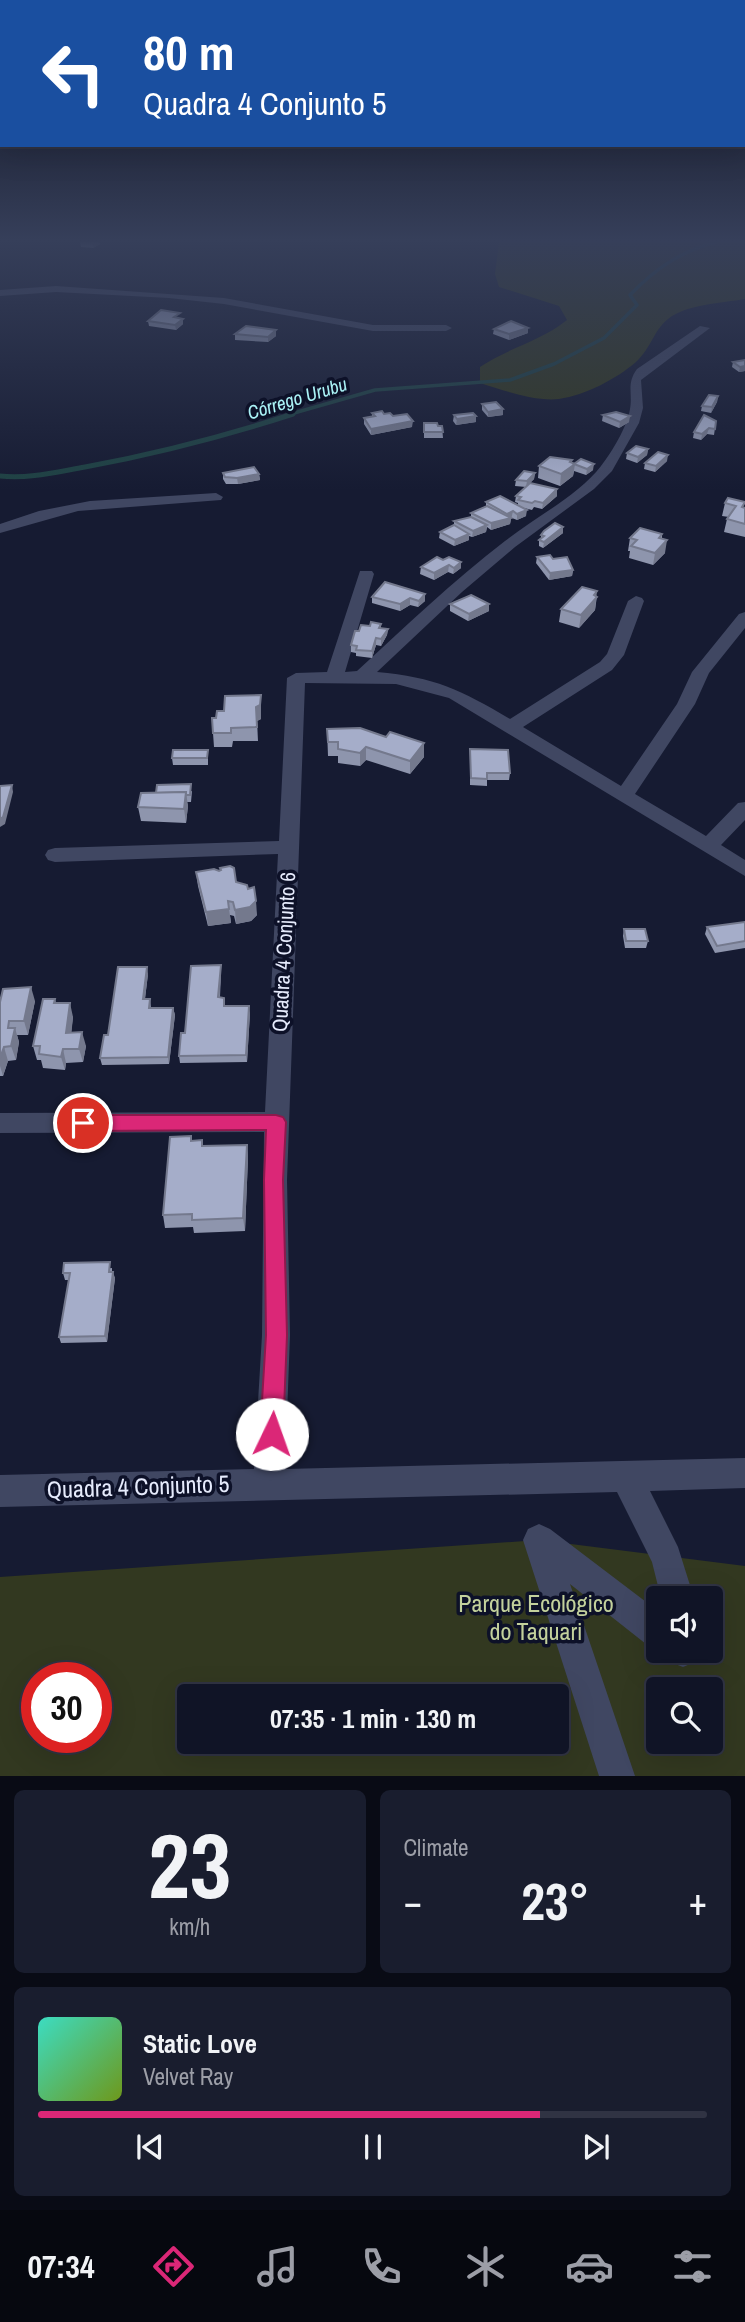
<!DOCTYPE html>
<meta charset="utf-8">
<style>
body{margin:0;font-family:"Archivo Narrow",sans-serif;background:#191d2e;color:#f1f3f6;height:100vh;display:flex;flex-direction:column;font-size:26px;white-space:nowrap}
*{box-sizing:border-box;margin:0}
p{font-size:23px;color:#9c9ea7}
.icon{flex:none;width:38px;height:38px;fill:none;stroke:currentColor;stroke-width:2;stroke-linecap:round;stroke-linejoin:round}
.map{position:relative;height:1776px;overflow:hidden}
.drawer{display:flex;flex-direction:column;gap:14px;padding:14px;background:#090b15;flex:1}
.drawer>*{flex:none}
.top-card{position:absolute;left:0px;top:0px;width:746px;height:147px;box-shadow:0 7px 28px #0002,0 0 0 2px #303343;background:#1a4fa0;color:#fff;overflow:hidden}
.buttons{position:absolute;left:646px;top:1586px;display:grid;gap:14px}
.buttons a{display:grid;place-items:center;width:77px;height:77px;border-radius:7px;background:#101426;box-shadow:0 7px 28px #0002,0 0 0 2px #303343;font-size:35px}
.speed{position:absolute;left:21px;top:1662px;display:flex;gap:14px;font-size:35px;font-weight:700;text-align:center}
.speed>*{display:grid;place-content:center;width:91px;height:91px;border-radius:50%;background:#101426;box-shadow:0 7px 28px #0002,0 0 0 2px #303343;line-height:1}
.speed .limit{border:10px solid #d22;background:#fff;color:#111}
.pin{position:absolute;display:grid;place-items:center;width:60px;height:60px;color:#fff;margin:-30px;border:4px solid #fff;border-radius:50%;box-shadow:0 2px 7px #0007}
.me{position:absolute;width:77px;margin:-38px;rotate:3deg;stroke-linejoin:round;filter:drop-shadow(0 0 5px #0008)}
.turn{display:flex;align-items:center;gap:24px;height:147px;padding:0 28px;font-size:32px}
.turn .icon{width:91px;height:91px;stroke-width:2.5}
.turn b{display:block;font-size:49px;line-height:60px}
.big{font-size:52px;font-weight:700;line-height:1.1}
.drawer .card{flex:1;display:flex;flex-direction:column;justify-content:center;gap:10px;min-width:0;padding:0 24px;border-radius:10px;background:#191d2e}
.drawer .dial{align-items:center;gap:0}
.dial b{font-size:91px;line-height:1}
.song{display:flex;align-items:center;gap:21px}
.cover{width:84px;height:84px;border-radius:10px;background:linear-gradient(135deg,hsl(170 70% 55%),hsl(80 70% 35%))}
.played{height:7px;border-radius:4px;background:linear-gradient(90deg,#db2777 75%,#303343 75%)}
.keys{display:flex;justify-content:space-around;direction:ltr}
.heat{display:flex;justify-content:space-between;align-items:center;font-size:38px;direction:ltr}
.drawer .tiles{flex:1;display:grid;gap:14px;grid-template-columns:1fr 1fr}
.card:last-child{grid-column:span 2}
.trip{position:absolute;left:177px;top:1684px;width:392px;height:70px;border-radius:7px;background:#101426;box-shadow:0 7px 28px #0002,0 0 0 2px #303343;font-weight:700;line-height:70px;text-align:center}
.tab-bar{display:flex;height:112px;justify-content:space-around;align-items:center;background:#06080f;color:#9c9ea7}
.tab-bar .icon{width:49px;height:49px}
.tab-bar .on{color:#db2777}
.tab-bar b{font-size:32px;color:#f1f3f6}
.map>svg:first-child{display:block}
.green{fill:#323820;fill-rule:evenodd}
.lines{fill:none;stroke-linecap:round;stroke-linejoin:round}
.stream-far1{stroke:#1f4244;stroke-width:3.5}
.stream{stroke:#1f4244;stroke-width:5}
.minor{fill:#404762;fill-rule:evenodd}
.wall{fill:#8e95ad}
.shaded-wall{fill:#74798d}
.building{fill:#a5adc9;stroke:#74798d;stroke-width:2}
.route{fill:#db2777;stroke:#8e194d;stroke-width:2}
.labels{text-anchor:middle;stroke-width:7;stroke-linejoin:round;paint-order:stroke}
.far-water-label{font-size:19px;font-style:italic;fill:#aaf2f6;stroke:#0d1128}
.street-label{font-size:21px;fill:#e6ebfc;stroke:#0d1128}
.near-street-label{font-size:24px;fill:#e6ebfc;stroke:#0d1128}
.near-park-label{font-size:24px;fill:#c3d19c;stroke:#0d1128}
</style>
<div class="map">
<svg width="745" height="1776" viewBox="0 0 745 1776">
<rect width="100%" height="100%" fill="#161b32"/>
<g class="green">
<path d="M499 242H745V299C722 303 687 304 668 319 653 331 652 347 636 362 616 379 586 395 559 399 536 402 502 390 480 383V367C508 348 541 341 567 320L559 306 499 287 495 274Z"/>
<path d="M539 1540 745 1566V1776H0V1577ZM658 1598H710V1650H658ZM37 1678H96V1738H37ZM658 1689H710V1741H658ZM189 1696H556V1741H189Z"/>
</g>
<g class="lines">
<path class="stream-far1" d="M287 415 375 390 510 380 554 364 604 338 637 305 630 295C655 269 681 251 716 242"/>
<path class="stream" d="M0 476C29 479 56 472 85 467 155 454 225 436 293 414"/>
<g class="minor">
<polygon points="56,286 224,298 373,325 446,325 452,328 446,331 373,331 224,304 169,298 56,292 0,296 0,290"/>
<path d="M700 326 710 328 641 380 643 408 639 423 612 471 594 489 515 547 462 592 377 672C435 677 461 690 510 719L600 662 607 654 628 601 636 596 642 598 644 601 624 655 612 670 523 727 621 786 677 704 692 672 739 614 745 612V628L709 673 695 704 635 794 706 836 738 803 745 802V820L721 845 745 860V876L449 698 396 684 305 683 287 1180 290 1335 285 1469 745 1458V1488L650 1491 678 1547 694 1598H661L652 1562 617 1492 0 1507V1475L254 1469 262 1335 264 1132 0 1133V1113L265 1112 278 854 55 862 48 860 45 855 48 850 55 848 279 841 287 678 296 673 327 672 360 571H372L374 574 345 672 357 671C405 627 453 581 505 541 534 518 579 495 601 466 612 452 627 427 630 409 633 393 626 384 637 369Z"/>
<polygon points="216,493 223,497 221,500 78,511 0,533 0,524 39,511 90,501"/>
<polygon points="539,1524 550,1529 658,1611 658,1649 646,1644 570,1584 635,1776 599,1776 523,1540 528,1529"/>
<polygon points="665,1650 700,1650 695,1662 683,1667 670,1662"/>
</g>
</g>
<g class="wall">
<polygon points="80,242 99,242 100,244 93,248 81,247"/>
<polygon points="181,318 183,319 183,324 176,330 149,326 148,321"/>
<polygon points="528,328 528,333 509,340 493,334 494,329"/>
<polygon points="276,330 276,336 268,342 235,340 235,334"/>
<polygon points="745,360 745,371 739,372 732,367 733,362"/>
<polygon points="718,396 717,402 711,413 701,411 702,406"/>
<polygon points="482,404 503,409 503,415 488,417 482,410"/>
<polygon points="372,413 393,416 412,427 371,435 364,424 364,418 372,417"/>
<polygon points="454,415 476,422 456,425 453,421"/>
<polygon points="603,415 629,422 619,428 602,421"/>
<polygon points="716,421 714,435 707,434 701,440 693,438 694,432"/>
<polygon points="424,423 442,426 443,438 424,438"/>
<polygon points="648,449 647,455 637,463 626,459 627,453"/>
<polygon points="667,461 655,472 644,469 645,463"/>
<polygon points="572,463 593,470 586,475 574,471 573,476 560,486 538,478 539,466"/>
<polygon points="223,473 259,474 260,480 238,484 226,484 223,479"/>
<polygon points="535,473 534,479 530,483 557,489 557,496 542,509 534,507 532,510 520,507 526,516 517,520 512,518 511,518 510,524 491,530 487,527 486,532 472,537 469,536 469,540 454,546 439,538 440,532 454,525 454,521 471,517 471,513 486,506 486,502 518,505 518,503 515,502 516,496 526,487 515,486 516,480"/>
<polygon points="725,503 745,508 745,537 724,532 727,519 729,517 722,516"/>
<polygon points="563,527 563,533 543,548 539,546 539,540 541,538 541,535"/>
<polygon points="662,534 662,539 665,553 653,565 629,558 630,551 628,551 630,538"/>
<polygon points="437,557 461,568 453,574 448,572 434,580 420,574 421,567"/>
<polygon points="537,557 553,559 573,570 572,576 549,580 536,563"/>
<polygon points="425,594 425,601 418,607 410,605 400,611 372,603 372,597"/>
<polygon points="597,596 595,610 579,628 559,622 561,609"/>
<polygon points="450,604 489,604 489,611 468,621 450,611"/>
<polygon points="381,624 381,628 388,629 387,635 381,646 376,645 372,658 356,656 356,653 351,652 351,645 359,631 370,626"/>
<polygon points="261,695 261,719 257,721 258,741 233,741 232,747 214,747 213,733 216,718 224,711"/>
<polygon points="327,729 424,757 410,774 366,760 360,766 338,763 338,756 328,756"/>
<polygon points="470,749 510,773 509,780 487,780 487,786 470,785"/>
<polygon points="208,750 208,765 173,765 172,758"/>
<polygon points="192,791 191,802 187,802 188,806 186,823 141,821 138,807"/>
<polygon points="220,868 236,882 257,915 251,921 236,924 234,916 230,915 231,923 208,926 198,886 196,872 219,871 221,871"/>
<polygon points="745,922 745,948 715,953 705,934 707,927"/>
<polygon points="624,929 648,941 646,948 625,948 623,936"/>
<polygon points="221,965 221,972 220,997 225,1006 250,1013 247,1062 180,1063 179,1056 185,1033"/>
<polygon points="148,974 145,999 150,999 151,1008 173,1008 175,1015 169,1064 102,1065 100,1058 108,1035"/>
<polygon points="55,999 56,1003 73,1017 71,1033 86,1046 83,1062 66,1063 65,1070 43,1068 41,1060 37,1060 33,1046"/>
<polygon points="35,1001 28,1035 17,1035 19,1042 16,1060 8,1061 3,1076 0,1076 0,1002"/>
<polygon points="192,1141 203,1146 247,1145 248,1158 245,1231 194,1233 193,1227 165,1228 163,1215"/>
<polygon points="112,1268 112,1272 115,1278 107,1342 61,1343 59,1337 69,1280 65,1280 63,1273"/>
</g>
<g class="shaded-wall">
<polygon points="95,242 99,242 100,244 93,248 93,243"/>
<polygon points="183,319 183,324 176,330 175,325"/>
<polygon points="528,328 528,333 509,340 509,334"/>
<polygon points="276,330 276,336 268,342 268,337"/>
<polygon points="745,366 745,371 739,372 740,367"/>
<polygon points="718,396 717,402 711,413 712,407"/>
<polygon points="503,409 503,415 488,417 488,412"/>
<polygon points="476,416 476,422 456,425 457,419"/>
<polygon points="630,416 629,422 619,428 620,422"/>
<polygon points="413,421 412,427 371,435 371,429"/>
<polygon points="709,428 707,434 701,440 702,434"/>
<polygon points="648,449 647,455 637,463 638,457"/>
<polygon points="668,455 667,461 655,472 656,466"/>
<polygon points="572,460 571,466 575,464 573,476 560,486 561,474"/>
<polygon points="594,464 593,470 586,475 587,469"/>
<polygon points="535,473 534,479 526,487 527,481"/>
<polygon points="259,474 260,480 238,484 237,478"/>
<polygon points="557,489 557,496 542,509 543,503"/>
<polygon points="527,510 526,516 517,520 517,514"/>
<polygon points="513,511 510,524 491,530 491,523 507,519 507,514"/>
<polygon points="487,525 486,532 472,537 473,531"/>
<polygon points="563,527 563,533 543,548 544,542"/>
<polygon points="469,534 469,540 454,546 455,540"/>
<polygon points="667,540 665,553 653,565 655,553"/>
<polygon points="461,562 461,568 453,574 454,568"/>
<polygon points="449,565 448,572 434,580 434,573"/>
<polygon points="573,570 572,576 549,580 550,573"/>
<polygon points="597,591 595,610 579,628 581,615"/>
<polygon points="425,594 425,601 418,607 419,601"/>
<polygon points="410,598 410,605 400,611 400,604"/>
<polygon points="489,604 489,611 468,621 469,614"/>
<polygon points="388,629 387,635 381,646 381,639"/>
<polygon points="376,638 376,645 372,658 372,651"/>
<polygon points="261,695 261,719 257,721 258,741 256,707"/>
<polygon points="424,743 424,757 410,774 410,761"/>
<polygon points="366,747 366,760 360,766 360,753"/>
<polygon points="12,785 13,792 5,824 0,827 0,819"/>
<polygon points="186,792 188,806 186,823 184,809"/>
<polygon points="256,901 257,915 251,921 236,924 235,910"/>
<polygon points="229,909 231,923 208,926 206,912"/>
<polygon points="221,965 221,972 219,1004 218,997"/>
<polygon points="147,967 148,974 144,1006 143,999"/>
<polygon points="31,987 35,1001 28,1035 24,1021"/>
<polygon points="70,1003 73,1017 70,1047 66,1033"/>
<polygon points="249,1006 250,1013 247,1062 246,1055"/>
<polygon points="173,1008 175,1015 169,1064 168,1057"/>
<polygon points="15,1028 19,1042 16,1060 11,1046"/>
<polygon points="82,1032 86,1046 83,1062 79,1049"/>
<polygon points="4,1047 8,1061 3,1076 0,1066 0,1058"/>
<polygon points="63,1049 66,1063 65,1070 61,1057"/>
<polygon points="247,1145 248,1158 245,1231 243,1218"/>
<polygon points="113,1272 115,1278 107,1342 105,1336"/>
</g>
<g class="building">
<polygon points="161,310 180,313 174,317 183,319 175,325 148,321"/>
<polygon points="511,321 528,328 509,334 494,329"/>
<polygon points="246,326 276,330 268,337 235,334"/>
<polygon points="745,360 745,366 740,367 733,362"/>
<polygon points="709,395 718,396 712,407 702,406"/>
<polygon points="496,402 503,409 488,412 482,404"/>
<polygon points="382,411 384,414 390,413 393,416 407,414 413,421 371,429 364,418 375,416 372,413"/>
<polygon points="616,412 630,416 620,422 603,415"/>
<polygon points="473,413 476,416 457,419 454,415"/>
<polygon points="704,415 716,421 715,429 709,428 702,434 694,432"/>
<polygon points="424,423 437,423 438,426 442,426 443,432 424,432"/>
<polygon points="636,446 648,449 638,457 627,453"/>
<polygon points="658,452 668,455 656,466 645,463"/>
<polygon points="550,457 572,460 570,462 575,464 561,474 539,466"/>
<polygon points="581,459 594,464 587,469 574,464"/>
<polygon points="254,467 259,474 237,478 225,477 223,473"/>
<polygon points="524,471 535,473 527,481 516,480"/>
<polygon points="530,483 557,489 543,503 535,501 532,503 518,500 521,497 516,496"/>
<polygon points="500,496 527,510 517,514 513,511 507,514 486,502"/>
<polygon points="728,498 745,502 742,507 745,508 745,524 727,519 736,506 725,503"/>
<polygon points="487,506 511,518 491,523 471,513"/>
<polygon points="471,517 487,525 473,531 454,521"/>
<polygon points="555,523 563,527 544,542 539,540 544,536 541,535 544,531"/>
<polygon points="454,525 469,534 455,540 440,532"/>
<polygon points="640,528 662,534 659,538 667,540 655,553 631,546 637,540 630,538"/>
<polygon points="550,555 553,559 567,557 573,570 550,573 537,557"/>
<polygon points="437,557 443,560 449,557 461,562 454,568 449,565 434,573 421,567"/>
<polygon points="385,582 425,594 419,601 410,598 400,604 372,597"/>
<polygon points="582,587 597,591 594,595 597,597 581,615 561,609"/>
<polygon points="471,595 489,604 469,614 450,604"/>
<polygon points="371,622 381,624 379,628 388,629 381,639 376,638 372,651 356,650 357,646 351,645 355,631 359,631 361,625 370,626"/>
<polygon points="261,695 260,705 256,707 257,727 231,728 231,733 213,733 212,718 216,718 217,711 224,711 225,696"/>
<polygon points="360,728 386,737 390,732 424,743 410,761 366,747 360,753 338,749 338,742 328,742 327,729"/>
<polygon points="470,749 508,750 510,773 487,773 487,779 471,778"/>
<polygon points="173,750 208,750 207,758 172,758"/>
<polygon points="191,784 190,795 186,795 186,792 156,793 157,785"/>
<polygon points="12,785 3,817 0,819 0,786"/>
<polygon points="186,792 184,809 138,807 141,793"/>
<polygon points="230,866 234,868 236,882 247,885 248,889 254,887 256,901 250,907 235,910 233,902 228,901 229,909 206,912 196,872 214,869 219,871 221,870 220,868"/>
<polygon points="745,922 745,941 717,946 707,927"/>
<polygon points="624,929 645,929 648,941 626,941"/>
<polygon points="221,965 218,997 224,998 224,1006 249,1006 246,1055 179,1056 181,1033 185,1033 191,966"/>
<polygon points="118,967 147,967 143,999 150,999 149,1008 173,1008 168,1057 100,1058 104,1035 108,1035"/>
<polygon points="31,987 24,1021 9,1021 8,1028 15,1028 11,1046 4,1047 0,1058 0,1002 3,989"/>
<polygon points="43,999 55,999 54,1003 70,1003 66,1033 82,1032 79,1049 63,1049 61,1057 39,1054 40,1046 33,1046"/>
<polygon points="191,1136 191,1141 202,1140 202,1146 247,1145 243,1218 192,1220 192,1214 163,1215 170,1137"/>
<polygon points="110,1262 109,1272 113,1272 105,1336 59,1337 70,1273 63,1273 64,1263"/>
</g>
<linearGradient id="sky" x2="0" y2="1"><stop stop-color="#0c0f1c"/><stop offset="0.49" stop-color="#363f5a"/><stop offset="1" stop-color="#363f5a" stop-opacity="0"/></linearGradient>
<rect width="745" height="490" fill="url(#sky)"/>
<polygon class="route" points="83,1115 276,1115 283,1117 286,1122 283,1180 287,1335 283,1434 280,1442 272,1446 263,1442 260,1434 266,1335 264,1180 266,1130 83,1131 76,1129 73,1123 76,1117"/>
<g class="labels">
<g class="far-water-label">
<text transform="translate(297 398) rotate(-17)" y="7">Córrego Urubu</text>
</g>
<g class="street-label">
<text transform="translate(284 952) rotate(-87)" y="7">Quadra 4 Conjunto 6</text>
</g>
<g class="near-street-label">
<text transform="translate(138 1487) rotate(-2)" y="8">Quadra 4 Conjunto 5</text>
</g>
<g class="near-park-label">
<text x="536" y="1612">Parque Ecológico<tspan x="536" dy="28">do Taquari</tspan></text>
</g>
</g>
</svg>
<div class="buttons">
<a><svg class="icon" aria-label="sound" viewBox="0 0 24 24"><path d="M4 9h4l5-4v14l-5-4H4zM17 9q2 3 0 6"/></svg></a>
<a><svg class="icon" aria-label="search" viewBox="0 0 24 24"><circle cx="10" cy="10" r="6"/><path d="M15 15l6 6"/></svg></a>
</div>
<div class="speed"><div class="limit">30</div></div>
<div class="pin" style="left:83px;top:1123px;background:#d93025"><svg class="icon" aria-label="arrive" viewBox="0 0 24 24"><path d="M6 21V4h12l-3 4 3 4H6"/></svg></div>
<svg class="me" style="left:272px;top:1434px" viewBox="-20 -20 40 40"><circle r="19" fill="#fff"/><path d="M0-13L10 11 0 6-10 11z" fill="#db2777"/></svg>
<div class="trip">07:35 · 1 min · 130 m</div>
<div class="top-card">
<div class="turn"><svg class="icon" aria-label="left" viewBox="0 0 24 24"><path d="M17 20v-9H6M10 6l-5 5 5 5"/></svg><div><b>80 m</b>Quadra 4 Conjunto 5</div></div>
</div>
</div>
<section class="drawer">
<div class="tiles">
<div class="card dial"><b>23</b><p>km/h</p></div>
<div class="card"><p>Climate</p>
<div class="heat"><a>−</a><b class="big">23°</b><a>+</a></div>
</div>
<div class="card">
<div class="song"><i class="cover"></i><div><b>Static Love</b><p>Velvet Ray</p></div></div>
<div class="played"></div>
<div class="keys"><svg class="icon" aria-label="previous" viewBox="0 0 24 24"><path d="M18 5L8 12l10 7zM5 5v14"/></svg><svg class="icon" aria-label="pause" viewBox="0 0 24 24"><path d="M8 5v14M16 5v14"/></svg><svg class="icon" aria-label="next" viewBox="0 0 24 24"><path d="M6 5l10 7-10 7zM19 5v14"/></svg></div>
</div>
</div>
</section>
<nav class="tab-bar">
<b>07:34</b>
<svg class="icon on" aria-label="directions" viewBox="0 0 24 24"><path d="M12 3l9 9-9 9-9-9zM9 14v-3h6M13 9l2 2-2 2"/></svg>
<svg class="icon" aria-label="music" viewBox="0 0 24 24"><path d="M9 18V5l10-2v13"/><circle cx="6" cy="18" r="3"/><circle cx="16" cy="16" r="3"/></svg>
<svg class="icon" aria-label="phone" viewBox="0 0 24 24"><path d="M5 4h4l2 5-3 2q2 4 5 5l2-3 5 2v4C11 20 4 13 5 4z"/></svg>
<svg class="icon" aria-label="climate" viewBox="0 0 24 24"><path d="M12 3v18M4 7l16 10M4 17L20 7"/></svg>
<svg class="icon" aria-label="car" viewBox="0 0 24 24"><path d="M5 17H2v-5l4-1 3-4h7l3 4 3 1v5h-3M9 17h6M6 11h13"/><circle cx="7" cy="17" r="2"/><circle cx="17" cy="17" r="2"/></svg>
<svg class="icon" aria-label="filters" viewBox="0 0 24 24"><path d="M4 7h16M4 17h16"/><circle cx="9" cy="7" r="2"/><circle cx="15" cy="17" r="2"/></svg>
</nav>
